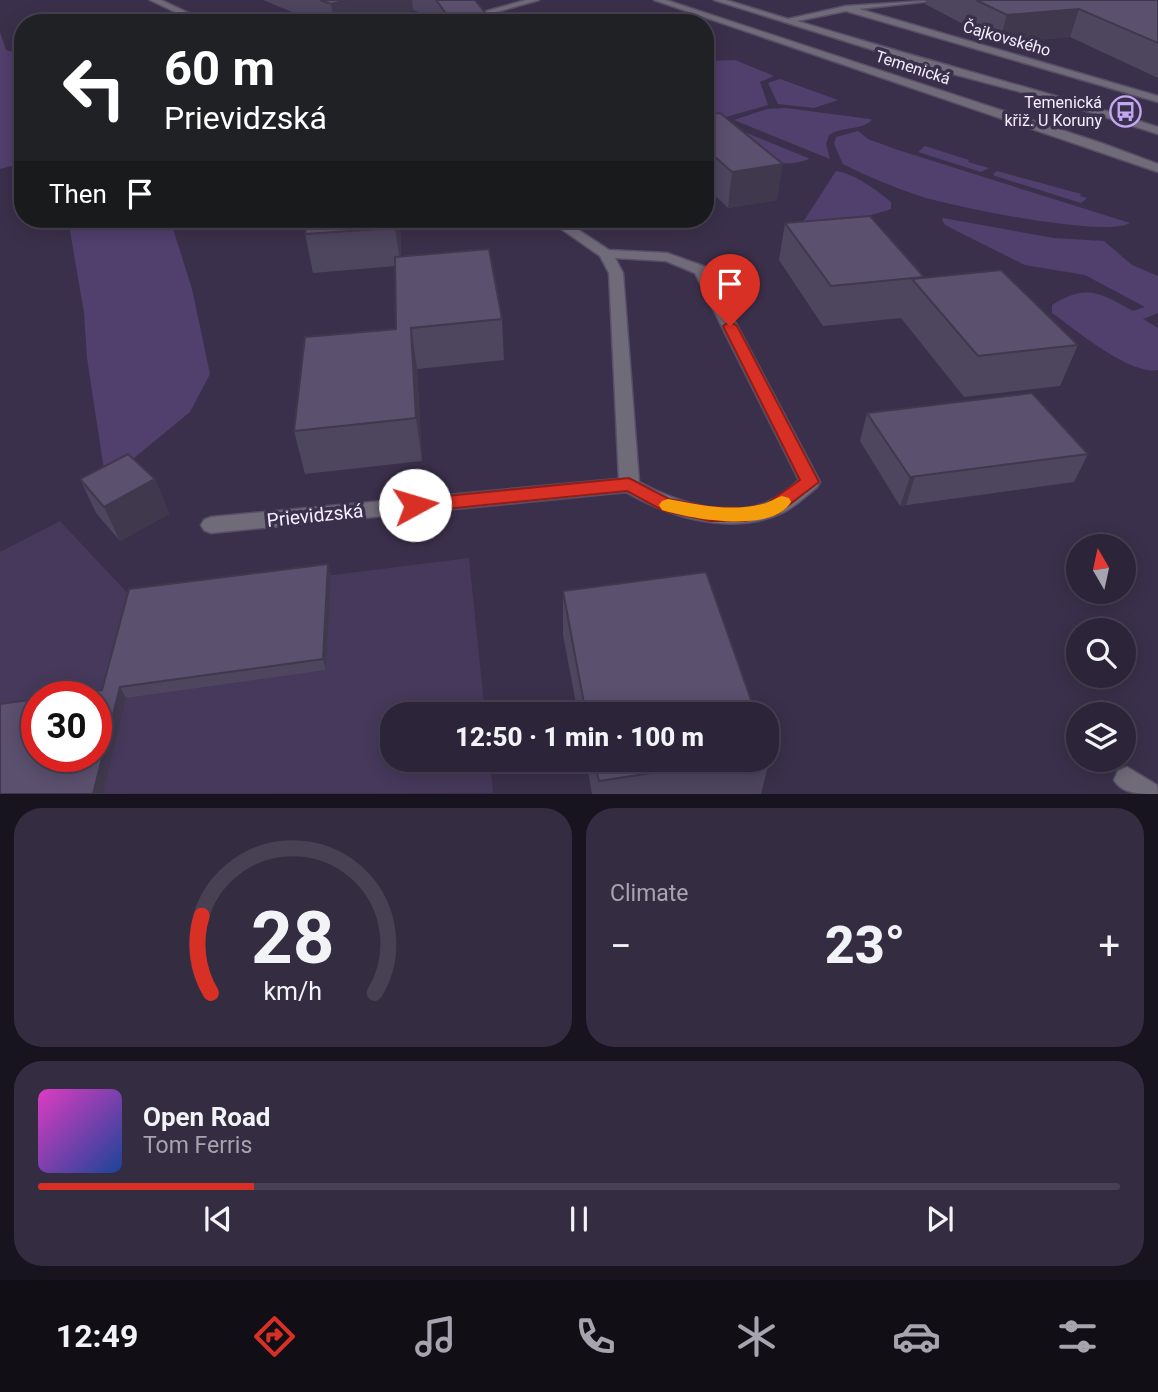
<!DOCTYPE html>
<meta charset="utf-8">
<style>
body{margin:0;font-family:Roboto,sans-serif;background:#342c40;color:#f1f3f6;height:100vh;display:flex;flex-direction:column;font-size:26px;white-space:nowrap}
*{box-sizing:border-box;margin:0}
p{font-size:23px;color:#a6a4ae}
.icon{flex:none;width:38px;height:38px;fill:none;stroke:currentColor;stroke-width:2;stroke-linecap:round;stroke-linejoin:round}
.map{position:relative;height:794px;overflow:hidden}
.sheet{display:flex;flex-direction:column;gap:14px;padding:14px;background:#18141f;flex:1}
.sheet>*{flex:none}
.top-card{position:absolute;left:14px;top:14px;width:700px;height:214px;border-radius:28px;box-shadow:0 4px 18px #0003,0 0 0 2px #484153;background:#202124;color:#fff;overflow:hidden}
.needle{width:46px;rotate:351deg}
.tools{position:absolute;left:1066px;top:534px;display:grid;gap:14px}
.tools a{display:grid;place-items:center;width:70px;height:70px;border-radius:50%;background:#2c2438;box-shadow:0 4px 18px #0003,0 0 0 2px #484153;font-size:35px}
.speed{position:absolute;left:21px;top:681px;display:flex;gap:14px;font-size:35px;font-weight:700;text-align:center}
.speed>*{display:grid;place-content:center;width:91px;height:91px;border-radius:50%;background:#2c2438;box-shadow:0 4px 18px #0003,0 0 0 2px #484153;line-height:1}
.speed .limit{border:10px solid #d22;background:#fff;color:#111}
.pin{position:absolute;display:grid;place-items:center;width:60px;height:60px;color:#fff;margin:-72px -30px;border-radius:50% 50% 50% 0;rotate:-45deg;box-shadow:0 0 7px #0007}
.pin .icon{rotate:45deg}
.me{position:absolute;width:77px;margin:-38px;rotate:84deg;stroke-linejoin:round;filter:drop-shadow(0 0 5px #0008)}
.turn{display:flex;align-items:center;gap:24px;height:147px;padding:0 35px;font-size:32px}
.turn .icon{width:91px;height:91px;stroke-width:2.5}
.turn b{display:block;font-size:49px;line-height:60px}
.then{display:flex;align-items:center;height:66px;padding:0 35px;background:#0003;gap:14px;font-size:26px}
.big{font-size:52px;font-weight:800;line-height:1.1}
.sheet .widget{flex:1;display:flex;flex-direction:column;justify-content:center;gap:10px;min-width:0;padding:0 24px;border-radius:28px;background:#342c40}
.sheet .dial{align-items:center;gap:0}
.dial svg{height:182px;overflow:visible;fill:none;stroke:#484153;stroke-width:7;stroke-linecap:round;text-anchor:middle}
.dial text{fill:#f1f3f6;stroke:none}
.song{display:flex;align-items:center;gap:21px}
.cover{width:84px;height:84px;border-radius:10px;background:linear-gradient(135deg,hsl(310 70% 55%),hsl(220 70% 35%))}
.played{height:7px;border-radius:4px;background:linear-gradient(90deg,#d93025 20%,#484153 20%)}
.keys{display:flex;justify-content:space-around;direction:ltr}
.heat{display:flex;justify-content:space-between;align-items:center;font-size:38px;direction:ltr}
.sheet .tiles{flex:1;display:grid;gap:14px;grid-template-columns:1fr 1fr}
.widget:last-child{grid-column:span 2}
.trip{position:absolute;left:380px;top:702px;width:399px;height:70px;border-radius:28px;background:#2c2438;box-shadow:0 4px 18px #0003,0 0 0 2px #484153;font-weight:800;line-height:70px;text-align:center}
.dock{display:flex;height:112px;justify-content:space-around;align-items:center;background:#120e16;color:#a6a4ae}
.dock .icon{width:49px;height:49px}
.dock .active{color:#d93025}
.dock b{font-size:32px;color:#f1f3f6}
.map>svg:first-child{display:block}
.built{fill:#46395b;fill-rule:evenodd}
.green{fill:#513f6e}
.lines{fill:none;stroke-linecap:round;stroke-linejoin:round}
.minor-casing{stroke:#584e67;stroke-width:3}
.minor{fill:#706b79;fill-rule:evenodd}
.wall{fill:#4e455f}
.shaded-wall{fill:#40384d}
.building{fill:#5b506e;stroke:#40384d;stroke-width:2}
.route{fill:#d93025;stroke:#8d1f18;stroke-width:2}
.slow{fill:#f59e0b}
.labels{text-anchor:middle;stroke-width:7;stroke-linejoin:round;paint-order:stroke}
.far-street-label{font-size:16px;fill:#f3eefc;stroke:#3b304b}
.far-poi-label{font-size:16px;fill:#f3eefc;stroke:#3b304b;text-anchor:end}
.street-label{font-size:19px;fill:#f3eefc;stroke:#3b304b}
</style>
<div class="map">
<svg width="1158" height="794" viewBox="0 0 1158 794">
<rect width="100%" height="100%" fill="#3b304b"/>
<path class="built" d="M60 521 134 600 469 558 485 714H392V760H490L493 793 0 794V552ZM37 696H96V756H37Z"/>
<g class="green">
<polygon points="0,32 6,50 23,55 23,163 0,169"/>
<polygon points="735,60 774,76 760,82 768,105 726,117 705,109 705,61"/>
<polygon points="780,79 838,100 814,108 778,104 768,83"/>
<path d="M786 108 870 119 872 120C860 131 843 126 829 135L826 144 830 159 734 120 767 109Z"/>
<path d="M720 122 808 158 809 159C770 175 736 143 705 123Z"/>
<path d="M858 131 868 139 898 150 1130 223C1104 238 957 207 923 197 896 188 868 177 843 164L834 144 836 137Z"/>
<polygon points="925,146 969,160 968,162 989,168 981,172 918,152"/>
<path d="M836 171C856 174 876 190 891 202V209L803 236 796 233Z"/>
<polygon points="997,171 1081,194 1080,196 1087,198 1081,203 995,176 993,174"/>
<path d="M943 218 1054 238 1104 241 1132 265 1158 276V313L1143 319 1158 328V370C1129 375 1076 330 1052 313V305C1086 283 1101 293 1133 311L1145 307 1085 275 1025 265 945 225 942 220Z"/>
<polygon points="68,219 170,219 192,289 210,374 190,412 123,467 104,470 87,358 84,313"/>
</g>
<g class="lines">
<defs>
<g id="minor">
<polygon points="150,0 161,0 210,23 198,23"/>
<polygon points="526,0 539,0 458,23 443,23"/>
<polygon points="654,0 666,0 1101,143 1158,164 1158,172"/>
<path d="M714 0H726L788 19 846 6 940 0 859 9 1158 96V102L846 11 797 21C917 58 1038 89 1158 127V134L1055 101 934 69Z"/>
<path d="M547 219H562L609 250 667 253 706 267 820 482 817 487C806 496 795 507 782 513 732 536 671 518 626 492L211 533 204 530 201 525 204 520 211 517 619 479 609 273 600 256ZM615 258 666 261 695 273 799 480C790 488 780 497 768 502 728 520 674 501 639 482L623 273Z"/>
<path d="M1127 767 1157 785 1158 794C1140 794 1122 794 1114 780L1118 771Z"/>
</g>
</defs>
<use href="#minor" class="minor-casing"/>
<use href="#minor" class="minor"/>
</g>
<g class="wall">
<polygon points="263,0 475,0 494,23 437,23 433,17 413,10 364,23 318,23"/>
<polygon points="926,0 1158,0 1158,78 1070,37 999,43 925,4"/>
<polygon points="705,115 777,200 728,208 705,186"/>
<polygon points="307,219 400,219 401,257 502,319 504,360 417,369 422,461 305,474 294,431 396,329 395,266 313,273 305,234"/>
<polygon points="785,223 924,278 1078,345 1060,386 964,397 901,318 823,326 779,260"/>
<polygon points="867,413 1088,454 1074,482 900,506 860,441"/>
<polygon points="80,479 155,479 169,514 120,541 96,513"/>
<polygon points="331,575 326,670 126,698 103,794 0,794 102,690"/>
<polygon points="563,591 756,714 578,714 563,635"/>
<polygon points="766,742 771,754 761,794 592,794 586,760 766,760"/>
</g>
<g class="shaded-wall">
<polygon points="348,0 412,0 413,10 364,23 334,23 331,4"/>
<polygon points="1079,9 1070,37 999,43 1007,15"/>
<polygon points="783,164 777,200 728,208 732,172"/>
<polygon points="395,219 400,219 401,266 395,228"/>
<polygon points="411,328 417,369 422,461 416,418"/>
<polygon points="915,476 906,505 900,506 910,477"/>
<polygon points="155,479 169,514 120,541 104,507"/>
<polygon points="328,564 331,575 326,670 323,659"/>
<polygon points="120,687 126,698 103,794 93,794"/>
</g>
<g class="building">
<polygon points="320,0 348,0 331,4"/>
<polygon points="436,0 475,0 494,23 453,23"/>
<polygon points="976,0 1158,0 1158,43 1079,9 1007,15"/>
<polygon points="720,113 783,164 732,172 705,148 705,115"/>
<polygon points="870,216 924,277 831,286 785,223"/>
<polygon points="307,219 395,219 395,228 305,234"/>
<polygon points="489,249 502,319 411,328 416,418 294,431 305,337 396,329 395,257"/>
<polygon points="1001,270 1078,345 978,356 912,279"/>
<polygon points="1032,393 1088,454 910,477 867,413"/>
<polygon points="128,454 155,479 104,507 80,479"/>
<polygon points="328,564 323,659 120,687 93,794 0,794 0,704 37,699 37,756 96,756 96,696 54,696 102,690 129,589"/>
<polygon points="706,572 756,714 586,714 563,591"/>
<polygon points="766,742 771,754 766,755"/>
<polygon points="594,760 736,760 599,781"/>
</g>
<polygon class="route" points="730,321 737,326 819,482 777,514 745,521 710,521 664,511 627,491 415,512 409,510 406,505 409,501 415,499 629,478 669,499 710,507 745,508 766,504 800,480 723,326"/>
<path class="slow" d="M782 496 789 498 791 502C772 534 691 519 662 510L659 505 662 501 668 499C700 505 730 512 762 504 769 503 775 498 782 496Z"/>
<defs>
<symbol id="bus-ring" viewBox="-11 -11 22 22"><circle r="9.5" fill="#3b304b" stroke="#c3a7f2" stroke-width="1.5"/><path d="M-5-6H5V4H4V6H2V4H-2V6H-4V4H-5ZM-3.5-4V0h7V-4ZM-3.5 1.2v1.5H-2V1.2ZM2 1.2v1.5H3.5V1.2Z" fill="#c3a7f2"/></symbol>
</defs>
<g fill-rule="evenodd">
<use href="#bus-ring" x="1108" y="94" width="35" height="35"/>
</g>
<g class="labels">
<g class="far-street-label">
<text transform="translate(1007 38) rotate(16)" y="6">Čajkovského</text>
<text transform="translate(913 67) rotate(18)" y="6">Temenická</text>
</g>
<g class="far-poi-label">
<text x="1102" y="108">Temenická<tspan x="1102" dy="18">křiž. U Koruny</tspan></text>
</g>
<g class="street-label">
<text transform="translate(315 515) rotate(-6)" y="7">Prievidzská</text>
</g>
</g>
</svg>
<div class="tools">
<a><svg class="needle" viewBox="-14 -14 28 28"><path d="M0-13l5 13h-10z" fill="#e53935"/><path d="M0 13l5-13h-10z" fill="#a6a4ae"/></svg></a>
<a><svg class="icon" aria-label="search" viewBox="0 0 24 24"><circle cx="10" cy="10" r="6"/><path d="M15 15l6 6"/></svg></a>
<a><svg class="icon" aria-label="layers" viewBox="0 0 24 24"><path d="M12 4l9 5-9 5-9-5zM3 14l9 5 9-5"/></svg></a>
</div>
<div class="speed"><div class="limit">30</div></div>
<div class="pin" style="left:730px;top:326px;background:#d93025"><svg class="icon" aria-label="arrive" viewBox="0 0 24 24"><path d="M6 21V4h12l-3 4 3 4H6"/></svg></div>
<svg class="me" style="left:415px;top:505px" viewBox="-20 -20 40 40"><circle r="19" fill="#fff"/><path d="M0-13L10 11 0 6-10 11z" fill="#d93025"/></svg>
<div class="trip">12:50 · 1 min · 100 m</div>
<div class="top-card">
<div class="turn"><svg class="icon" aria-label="left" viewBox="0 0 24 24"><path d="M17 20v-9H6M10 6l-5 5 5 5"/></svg><div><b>60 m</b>Prievidzská</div></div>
<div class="then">Then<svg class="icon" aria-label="arrive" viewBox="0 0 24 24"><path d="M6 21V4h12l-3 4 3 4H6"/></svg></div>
</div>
</div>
<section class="sheet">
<div class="tiles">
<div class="widget dial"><svg viewBox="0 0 100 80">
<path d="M14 69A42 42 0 1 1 86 69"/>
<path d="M14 69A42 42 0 0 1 10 35" stroke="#d93025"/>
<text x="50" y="56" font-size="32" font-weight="700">28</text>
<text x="50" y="72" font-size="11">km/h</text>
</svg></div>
<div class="widget"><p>Climate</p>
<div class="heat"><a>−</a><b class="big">23°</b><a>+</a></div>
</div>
<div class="widget">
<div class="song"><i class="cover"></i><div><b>Open Road</b><p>Tom Ferris</p></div></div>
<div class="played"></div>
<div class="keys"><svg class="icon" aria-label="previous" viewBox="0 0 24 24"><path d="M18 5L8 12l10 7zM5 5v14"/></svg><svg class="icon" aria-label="pause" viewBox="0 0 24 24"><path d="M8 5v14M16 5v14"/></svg><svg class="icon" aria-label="next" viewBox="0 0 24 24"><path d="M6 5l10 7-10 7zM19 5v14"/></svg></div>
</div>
</div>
</section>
<nav class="dock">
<b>12:49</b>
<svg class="icon active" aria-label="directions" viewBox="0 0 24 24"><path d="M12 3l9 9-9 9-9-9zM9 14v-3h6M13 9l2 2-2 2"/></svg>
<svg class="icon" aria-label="music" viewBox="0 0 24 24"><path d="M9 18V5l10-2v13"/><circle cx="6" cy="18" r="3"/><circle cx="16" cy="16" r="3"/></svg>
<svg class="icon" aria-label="phone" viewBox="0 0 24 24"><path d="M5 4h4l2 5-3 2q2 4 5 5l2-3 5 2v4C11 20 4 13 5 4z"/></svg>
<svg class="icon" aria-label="climate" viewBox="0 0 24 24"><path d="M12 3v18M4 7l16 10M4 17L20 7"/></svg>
<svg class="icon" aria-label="car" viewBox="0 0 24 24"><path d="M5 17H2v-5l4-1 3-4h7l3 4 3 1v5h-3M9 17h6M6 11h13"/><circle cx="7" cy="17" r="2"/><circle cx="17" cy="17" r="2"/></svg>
<svg class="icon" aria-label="filters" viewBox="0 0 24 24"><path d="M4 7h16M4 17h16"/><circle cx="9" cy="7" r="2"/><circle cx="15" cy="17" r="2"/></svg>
</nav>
